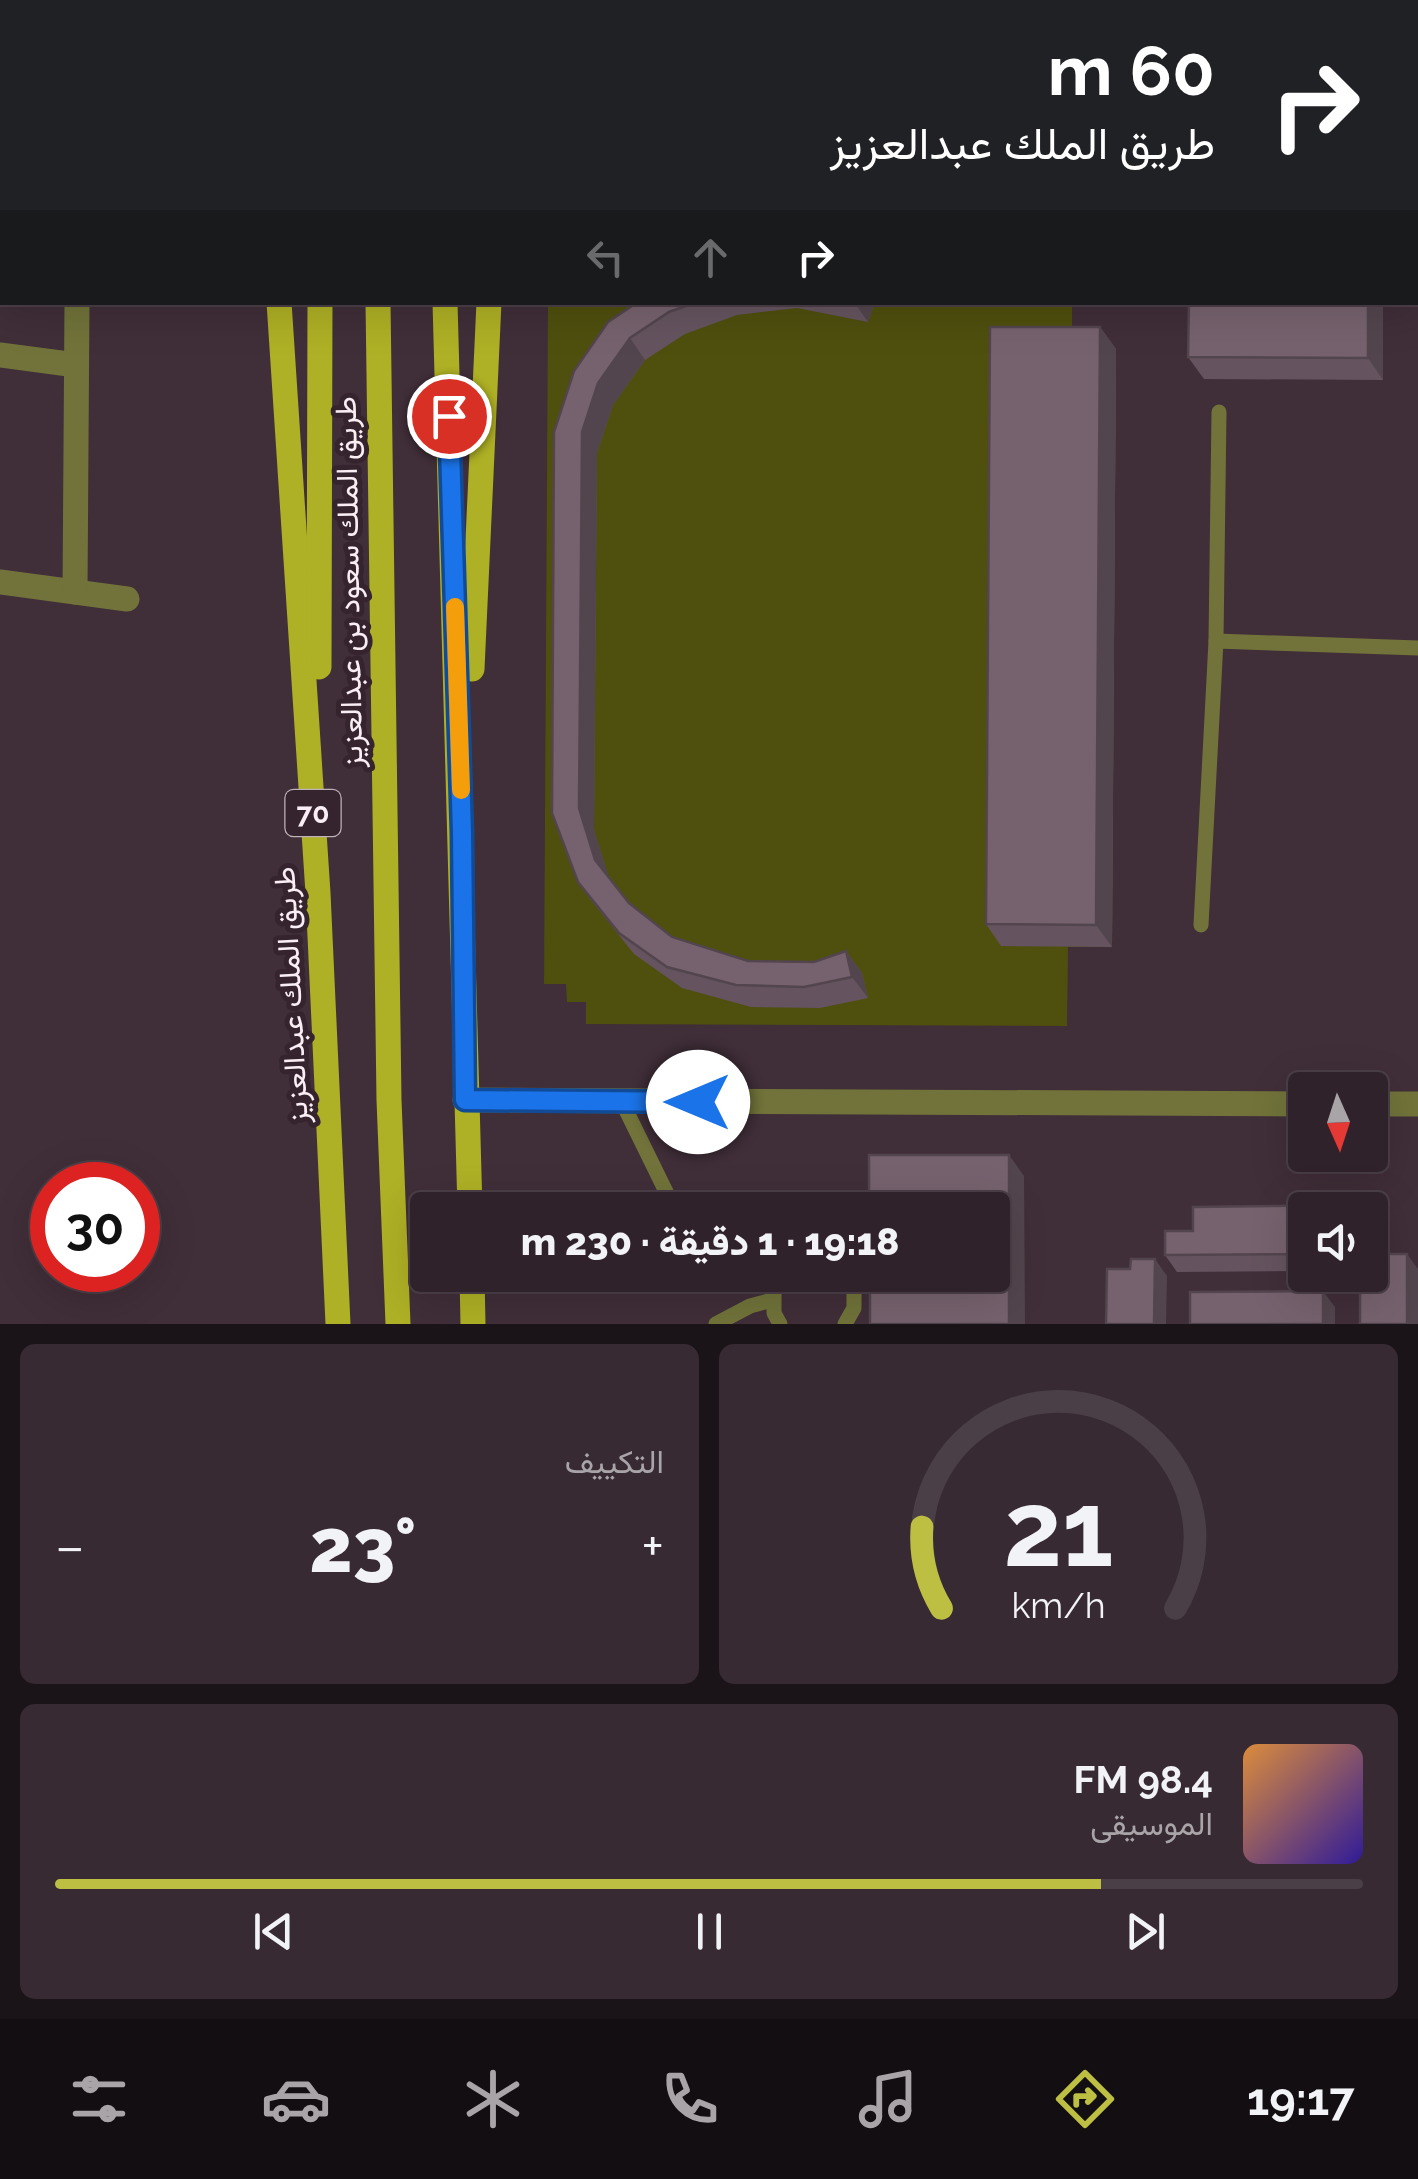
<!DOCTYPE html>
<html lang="ar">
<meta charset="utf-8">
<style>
body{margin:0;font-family:Raleway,Vazirmatn,sans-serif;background:#382a32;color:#f1f3f6;direction:rtl;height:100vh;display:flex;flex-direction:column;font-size:38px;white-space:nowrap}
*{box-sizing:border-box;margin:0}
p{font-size:32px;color:#a8a4a8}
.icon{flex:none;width:55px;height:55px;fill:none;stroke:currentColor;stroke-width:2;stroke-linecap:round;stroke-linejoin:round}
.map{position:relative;height:1324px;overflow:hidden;direction:ltr}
.details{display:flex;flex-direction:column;gap:20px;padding:20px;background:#1a1317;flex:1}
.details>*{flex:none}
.top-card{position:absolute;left:0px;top:0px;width:1420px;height:305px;box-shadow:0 10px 40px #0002,0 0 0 2px #4b3f47;direction:rtl;background:#202124;color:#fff;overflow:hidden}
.needle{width:65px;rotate:177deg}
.tools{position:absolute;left:1288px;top:1072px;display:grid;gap:20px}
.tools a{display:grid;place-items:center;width:100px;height:100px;border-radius:10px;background:#30222a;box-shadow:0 10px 40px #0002,0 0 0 2px #4b3f47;font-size:50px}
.speed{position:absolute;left:30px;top:1162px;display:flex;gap:20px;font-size:50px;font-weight:700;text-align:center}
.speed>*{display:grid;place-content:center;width:130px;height:130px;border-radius:50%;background:#30222a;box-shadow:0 10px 40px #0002,0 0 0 2px #4b3f47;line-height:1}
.speed .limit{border:15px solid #d22;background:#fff;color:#111}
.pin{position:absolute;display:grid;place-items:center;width:85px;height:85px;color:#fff;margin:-42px;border:5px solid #fff;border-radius:50%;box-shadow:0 2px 10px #0007}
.me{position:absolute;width:110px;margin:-55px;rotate:270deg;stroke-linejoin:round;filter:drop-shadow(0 0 8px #0008)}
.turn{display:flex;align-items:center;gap:35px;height:210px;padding:0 40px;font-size:45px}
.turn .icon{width:130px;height:130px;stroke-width:2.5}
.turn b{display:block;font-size:70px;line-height:85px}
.lanes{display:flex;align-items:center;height:95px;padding:0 40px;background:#0003;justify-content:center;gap:50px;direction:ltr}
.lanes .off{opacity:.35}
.big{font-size:75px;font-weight:800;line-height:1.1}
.details .widget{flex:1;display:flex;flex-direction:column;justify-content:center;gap:15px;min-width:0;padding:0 35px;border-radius:15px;background:#382a32}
.details .dial{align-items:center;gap:0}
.dial svg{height:260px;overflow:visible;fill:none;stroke:#4b3f47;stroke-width:7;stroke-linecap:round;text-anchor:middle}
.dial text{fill:#f1f3f6;stroke:none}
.song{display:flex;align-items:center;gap:30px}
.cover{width:120px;height:120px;border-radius:15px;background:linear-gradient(135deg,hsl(30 70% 55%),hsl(250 70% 35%))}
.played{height:10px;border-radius:5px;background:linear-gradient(90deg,#bdbf43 80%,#4b3f47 80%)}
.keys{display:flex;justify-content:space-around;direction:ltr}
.heat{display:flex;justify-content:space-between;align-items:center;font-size:55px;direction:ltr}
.details .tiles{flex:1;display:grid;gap:20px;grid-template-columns:1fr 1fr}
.widget:last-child{grid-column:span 2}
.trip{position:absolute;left:410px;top:1192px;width:600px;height:100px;border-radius:10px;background:#30222a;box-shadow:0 10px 40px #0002,0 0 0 2px #4b3f47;font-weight:800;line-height:100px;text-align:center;direction:rtl}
.tabs{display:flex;height:160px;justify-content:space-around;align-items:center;background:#130e11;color:#a8a4a8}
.tabs .icon{width:70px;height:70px}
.tabs .active{color:#bdbf43}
.tabs b{font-size:45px;color:#f1f3f6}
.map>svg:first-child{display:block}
.green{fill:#4f4f0e}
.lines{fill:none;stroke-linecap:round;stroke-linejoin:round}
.service{stroke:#71733a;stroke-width:15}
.minor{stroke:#71733a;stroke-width:25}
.primary{stroke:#aeb025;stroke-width:25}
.wall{fill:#65545f}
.shaded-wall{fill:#53454d}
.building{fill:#76626e;stroke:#53454d;stroke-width:2.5}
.route-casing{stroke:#114b97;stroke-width:25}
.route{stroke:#1a73e8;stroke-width:18}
.slow{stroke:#f59e0b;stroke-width:18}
.labels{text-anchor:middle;stroke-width:10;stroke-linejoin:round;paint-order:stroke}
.shield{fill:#35242e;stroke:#bfb1b9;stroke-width:2.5}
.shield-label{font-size:28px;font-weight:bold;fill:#faeef4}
.street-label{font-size:30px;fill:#faeef4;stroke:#35242e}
</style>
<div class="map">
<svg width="1418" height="1324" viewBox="0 0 1418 1324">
<rect width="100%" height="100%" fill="#402e38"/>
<polygon class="green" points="548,303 1072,303 1072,349 1116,349 1112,947 1068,947 1067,1026 586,1024 586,1002 567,1002 566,984 544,984"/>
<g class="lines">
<g class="service">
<polyline points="1216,641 1418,648"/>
<polyline points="1201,925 1216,641 1219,412"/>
<polyline points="622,1102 675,1210"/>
<polyline points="774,1275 774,1313 780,1324"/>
<polyline points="716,1324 750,1306 772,1300"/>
<polyline points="845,1324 854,1308 854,1275"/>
</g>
<g class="minor">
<polyline points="0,137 2,138"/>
<polyline points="0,355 76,365"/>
<polyline points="0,582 127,599"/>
<polyline points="75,592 77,302"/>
<polyline points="465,1100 1305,1104"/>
<polyline points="1370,1104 1418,1104"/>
</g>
<g class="primary">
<polyline points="256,0 256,2"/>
<polyline points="313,0 313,2"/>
<polyline points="374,0 374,2"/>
<polyline points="438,0 438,2"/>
<polyline points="486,0 486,2"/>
<polyline points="279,302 318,893 338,1324"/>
<polyline points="378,302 389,1100 398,1324"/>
<polyline points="445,302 470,1210"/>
<polyline points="319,667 320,302"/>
<polyline points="472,669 489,302"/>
<polyline points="472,1275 473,1324"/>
</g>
</g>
<g class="wall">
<polygon points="638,302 875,302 868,322 797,308 737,315 685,334 645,360 613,405 597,453 594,830 609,878 629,903 672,937 748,961 814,962 846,951 862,973 868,998 820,1008 751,1007 682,988 634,954 594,904 578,882 554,432"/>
<polygon points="1383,302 1383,380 1204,379 1188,357"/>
<polygon points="1100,327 1116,349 1112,947 1001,946 986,924"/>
<polygon points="1354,1205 1357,1210 1305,1210 1305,1271 1177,1272 1165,1255 1165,1231 1193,1231 1193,1207"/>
</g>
<g class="shaded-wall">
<polygon points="0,0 9,0 9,2 2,2 2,51 0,69"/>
<polygon points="96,0 110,0 109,2 95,2"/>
<polygon points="854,302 875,302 868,322"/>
<polygon points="1368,302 1383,302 1383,380 1368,358"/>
<polygon points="1100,327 1116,349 1112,947 1096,925"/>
<polygon points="630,338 645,360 613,405 597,453 594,830 610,881 595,860 579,808 582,432 598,383"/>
<polygon points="846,951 862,973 868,998 852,977"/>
<polygon points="1009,1155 1024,1176 1025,1324 1009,1324"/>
<polygon points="1407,1254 1418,1269 1418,1324 1407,1324"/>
<polygon points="1155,1259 1167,1276 1166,1324 1154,1324"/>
<polygon points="1323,1291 1335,1307 1335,1324 1323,1324"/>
</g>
<g class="building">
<polygon points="16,0 96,0 95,2 16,2"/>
<polygon points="638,302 697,302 669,312 630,338 598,383 582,432 579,808 595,860 629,903 672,937 748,961 814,962 846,951 852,977 804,987 736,985 667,967 619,933 578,882 552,813 554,432 574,371 608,322"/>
<polygon points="1189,302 1368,302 1368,358 1188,357"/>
<polygon points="990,327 1100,327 1096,925 986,924"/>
<polygon points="869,1155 1009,1155 1009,1324 870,1324 870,1275 992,1275 992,1210 869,1210"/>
<polygon points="1354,1205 1354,1210 1305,1210 1305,1254 1165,1255 1165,1231 1193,1231 1193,1207"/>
<polygon points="1370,1254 1407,1254 1407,1324 1360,1324 1360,1275 1370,1275"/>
<polygon points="1131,1259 1155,1259 1154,1324 1106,1324 1107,1269 1130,1269"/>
<polygon points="1323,1291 1323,1324 1190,1324 1190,1292"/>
</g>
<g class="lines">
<defs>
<polyline id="route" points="449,416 462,833 465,1100 698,1102"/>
</defs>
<use href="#route" class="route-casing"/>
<use href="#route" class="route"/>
<polyline class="slow" points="455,607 461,790"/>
</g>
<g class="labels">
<rect class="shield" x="285.5" y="790" width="55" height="46" rx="8"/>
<g class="shield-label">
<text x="313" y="823">70</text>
</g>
<g class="street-label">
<text transform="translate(349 582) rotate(-91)" y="10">طريق الملك سعود بن عبدالعزيز</text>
<text transform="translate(291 995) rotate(-93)" y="10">طريق الملك عبدالعزيز</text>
</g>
</g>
</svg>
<div class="tools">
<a><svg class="needle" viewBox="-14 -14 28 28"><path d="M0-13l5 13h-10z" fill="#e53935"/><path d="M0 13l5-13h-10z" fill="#a8a4a8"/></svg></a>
<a><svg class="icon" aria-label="sound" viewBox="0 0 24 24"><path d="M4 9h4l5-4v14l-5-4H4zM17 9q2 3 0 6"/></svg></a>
</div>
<div class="speed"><div class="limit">30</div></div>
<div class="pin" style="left:449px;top:416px;background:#d93025"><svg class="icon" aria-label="arrive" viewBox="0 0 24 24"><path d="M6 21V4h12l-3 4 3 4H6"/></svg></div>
<svg class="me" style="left:698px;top:1102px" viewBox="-20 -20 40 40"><circle r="19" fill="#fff"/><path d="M0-13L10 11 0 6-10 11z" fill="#1a73e8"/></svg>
<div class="trip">19:18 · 1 دقيقة · 230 m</div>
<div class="top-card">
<div class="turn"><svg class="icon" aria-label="right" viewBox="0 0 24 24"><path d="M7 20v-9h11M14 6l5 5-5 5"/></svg><div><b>60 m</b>طريق الملك عبدالعزيز</div></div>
<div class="lanes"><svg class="icon off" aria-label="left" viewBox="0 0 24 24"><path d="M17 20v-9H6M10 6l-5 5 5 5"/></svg><svg class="icon off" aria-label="ahead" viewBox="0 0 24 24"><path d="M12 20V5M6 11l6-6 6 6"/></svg><svg class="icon" aria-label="right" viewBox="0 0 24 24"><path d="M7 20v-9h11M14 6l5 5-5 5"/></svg></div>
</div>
</div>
<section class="details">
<div class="tiles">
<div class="widget dial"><svg viewBox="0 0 100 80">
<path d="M14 69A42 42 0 1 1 86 69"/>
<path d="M14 69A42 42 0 0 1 8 44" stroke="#bdbf43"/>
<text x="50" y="56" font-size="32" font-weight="700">21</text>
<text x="50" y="72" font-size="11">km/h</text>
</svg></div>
<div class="widget"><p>التكييف</p>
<div class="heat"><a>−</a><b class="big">23°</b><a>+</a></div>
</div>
<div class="widget">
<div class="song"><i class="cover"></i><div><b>98.4 FM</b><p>الموسيقى</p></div></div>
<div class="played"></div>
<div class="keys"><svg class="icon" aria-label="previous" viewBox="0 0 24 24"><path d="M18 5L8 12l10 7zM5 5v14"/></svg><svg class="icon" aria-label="pause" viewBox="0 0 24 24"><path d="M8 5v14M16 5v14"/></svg><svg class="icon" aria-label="next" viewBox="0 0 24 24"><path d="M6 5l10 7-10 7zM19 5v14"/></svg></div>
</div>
</div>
</section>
<nav class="tabs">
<b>19:17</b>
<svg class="icon active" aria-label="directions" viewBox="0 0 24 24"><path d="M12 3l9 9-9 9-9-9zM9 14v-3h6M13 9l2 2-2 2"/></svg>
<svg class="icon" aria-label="music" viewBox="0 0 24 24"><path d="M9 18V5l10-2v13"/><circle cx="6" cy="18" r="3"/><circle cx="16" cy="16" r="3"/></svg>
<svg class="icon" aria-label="phone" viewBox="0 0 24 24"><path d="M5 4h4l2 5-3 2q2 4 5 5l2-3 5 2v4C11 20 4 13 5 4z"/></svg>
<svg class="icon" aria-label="climate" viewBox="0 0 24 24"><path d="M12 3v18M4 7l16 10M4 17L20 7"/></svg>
<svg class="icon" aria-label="car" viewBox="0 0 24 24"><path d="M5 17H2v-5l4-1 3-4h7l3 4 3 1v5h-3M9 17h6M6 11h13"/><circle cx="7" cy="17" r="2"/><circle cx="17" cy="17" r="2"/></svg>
<svg class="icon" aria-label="filters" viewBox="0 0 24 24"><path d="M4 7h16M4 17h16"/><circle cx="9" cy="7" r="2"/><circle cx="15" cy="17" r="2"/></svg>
</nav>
